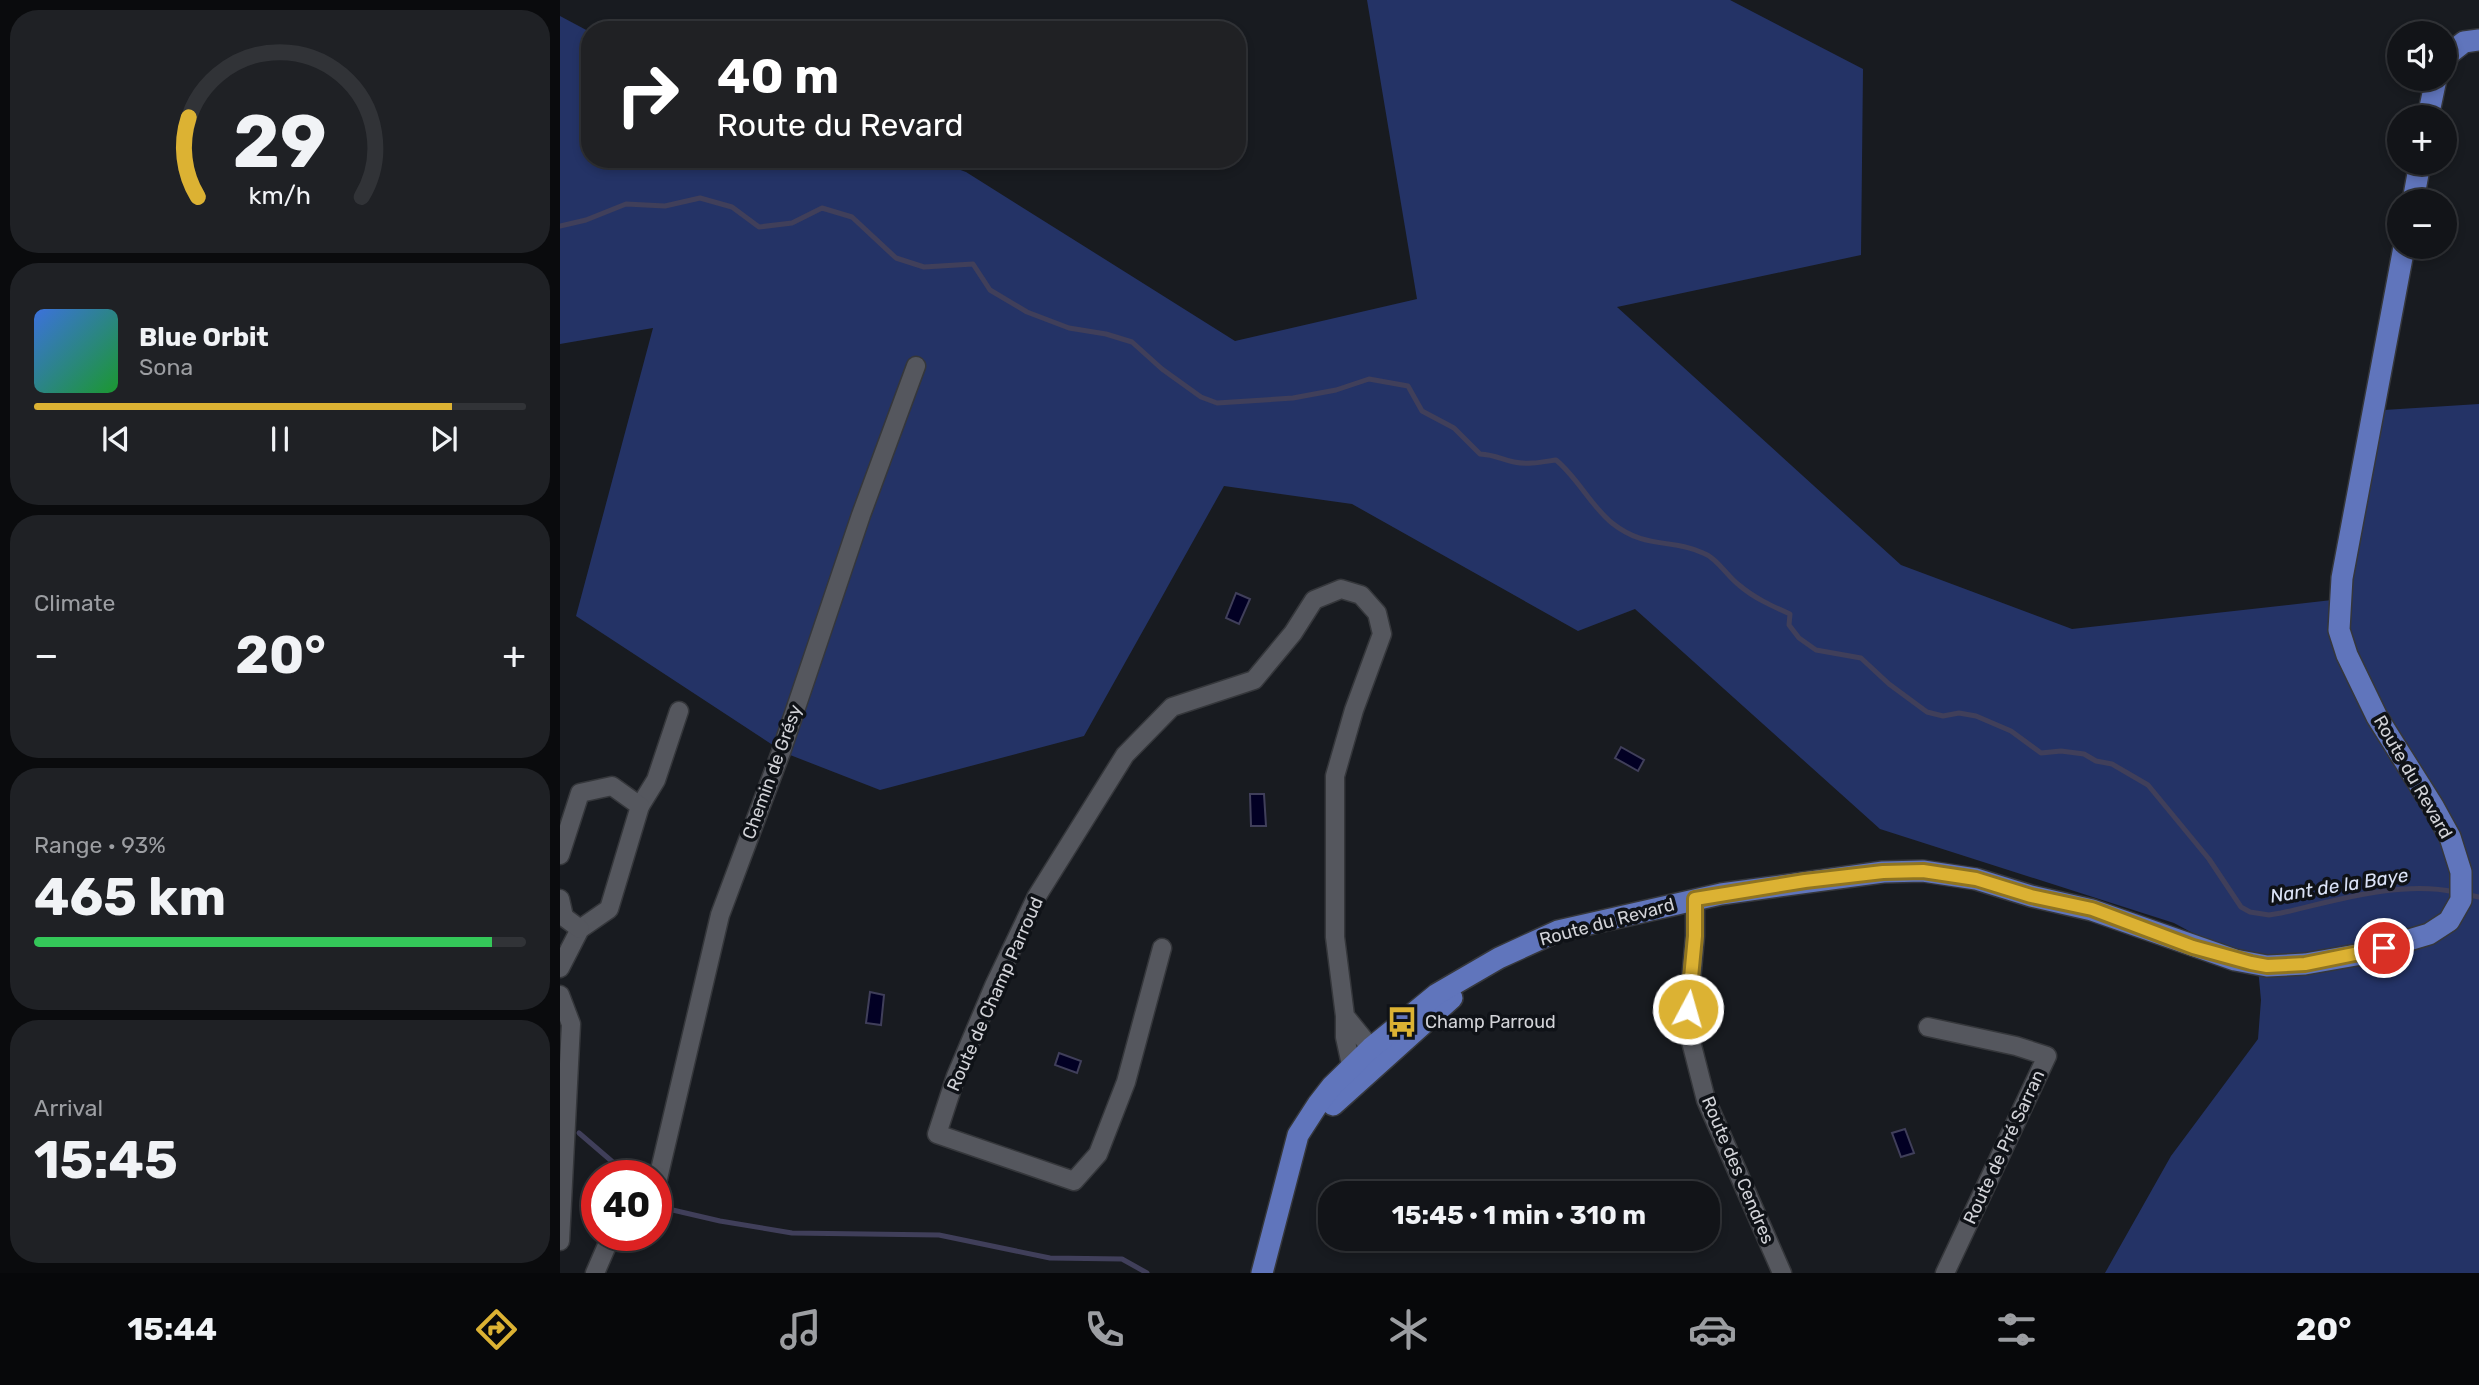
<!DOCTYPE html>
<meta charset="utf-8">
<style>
body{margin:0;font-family:Rubik,sans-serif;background:#1f2125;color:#f1f3f6;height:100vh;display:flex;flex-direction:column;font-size:26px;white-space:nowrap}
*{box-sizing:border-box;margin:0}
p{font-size:23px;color:#9c9ea2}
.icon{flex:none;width:38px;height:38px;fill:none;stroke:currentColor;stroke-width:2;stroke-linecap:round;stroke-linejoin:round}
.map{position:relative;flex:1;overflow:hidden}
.drawer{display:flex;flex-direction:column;gap:10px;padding:10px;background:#0a0b0d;width:560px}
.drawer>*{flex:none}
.guide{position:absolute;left:21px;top:21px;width:665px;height:147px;border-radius:28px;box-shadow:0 4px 10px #0003,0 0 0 2px #313337;background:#202124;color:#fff;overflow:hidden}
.tools{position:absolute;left:1827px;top:21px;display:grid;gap:14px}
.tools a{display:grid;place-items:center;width:70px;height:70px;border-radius:50%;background:#121418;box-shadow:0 4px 10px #0003,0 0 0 2px #313337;font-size:35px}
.speed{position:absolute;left:21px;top:1160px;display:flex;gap:14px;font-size:35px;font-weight:700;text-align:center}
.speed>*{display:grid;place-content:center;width:91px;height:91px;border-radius:50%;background:#121418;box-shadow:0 4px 10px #0003,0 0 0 2px #313337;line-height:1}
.speed .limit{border:10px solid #d22;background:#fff;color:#111}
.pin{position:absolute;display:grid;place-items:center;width:60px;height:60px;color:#fff;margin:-30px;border:4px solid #fff;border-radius:50%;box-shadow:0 2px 7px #0007}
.me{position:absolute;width:77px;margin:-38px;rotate:6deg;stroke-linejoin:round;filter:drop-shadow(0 0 5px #0008)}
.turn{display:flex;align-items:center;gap:24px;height:147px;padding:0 21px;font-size:32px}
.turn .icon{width:91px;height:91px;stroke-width:2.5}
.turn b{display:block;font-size:49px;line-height:60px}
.big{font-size:52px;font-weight:700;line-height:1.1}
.drawer .widget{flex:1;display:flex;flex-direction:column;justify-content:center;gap:10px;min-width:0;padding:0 24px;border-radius:28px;background:#1f2125}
.drawer .dial{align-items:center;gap:0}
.dial svg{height:182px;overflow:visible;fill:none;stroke:#313337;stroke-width:7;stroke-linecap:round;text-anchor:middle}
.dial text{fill:#f1f3f6;stroke:none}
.song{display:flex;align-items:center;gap:21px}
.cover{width:84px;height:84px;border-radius:10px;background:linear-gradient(135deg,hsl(220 70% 55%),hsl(130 70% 35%))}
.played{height:7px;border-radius:4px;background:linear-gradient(90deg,#dcb233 85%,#313337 85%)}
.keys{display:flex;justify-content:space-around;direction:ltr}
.heat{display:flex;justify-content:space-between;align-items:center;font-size:38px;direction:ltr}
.charge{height:10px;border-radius:5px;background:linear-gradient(90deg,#34c759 93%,#313337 0)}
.trip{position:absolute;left:758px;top:1181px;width:402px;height:70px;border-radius:28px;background:#121418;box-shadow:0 4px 10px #0003,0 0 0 2px #313337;font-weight:700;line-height:70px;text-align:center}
.tabs{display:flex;height:112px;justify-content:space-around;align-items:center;background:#07080a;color:#9c9ea2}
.tabs .icon{width:49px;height:49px}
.tabs .on{color:#dcb233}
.tabs b{font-size:32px;color:#f1f3f6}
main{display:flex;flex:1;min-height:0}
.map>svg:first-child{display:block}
.green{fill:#243366}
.water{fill:#020024;stroke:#403f5a;stroke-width:2}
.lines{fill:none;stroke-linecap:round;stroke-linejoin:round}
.stream{stroke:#403f5a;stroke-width:5}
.minor-casing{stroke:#35373b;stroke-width:21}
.major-casing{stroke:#35373b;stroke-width:24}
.minor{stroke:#55575e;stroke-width:18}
.major{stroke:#6075bc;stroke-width:21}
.route-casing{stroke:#8f7421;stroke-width:18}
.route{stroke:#dcb233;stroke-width:12}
.labels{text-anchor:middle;stroke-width:7;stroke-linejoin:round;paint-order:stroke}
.street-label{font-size:18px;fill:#d2d3d8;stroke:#0f1217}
.poi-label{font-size:18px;fill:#d2d3d8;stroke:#0f1217;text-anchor:start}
.water-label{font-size:19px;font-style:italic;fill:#dbe3f7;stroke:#0f1217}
</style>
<main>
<section class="drawer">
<div class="widget dial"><svg viewBox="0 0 100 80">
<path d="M14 69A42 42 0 1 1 86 69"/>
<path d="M14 69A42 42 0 0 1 10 34" stroke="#dcb233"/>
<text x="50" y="56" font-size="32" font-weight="700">29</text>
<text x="50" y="72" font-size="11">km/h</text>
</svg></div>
<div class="widget">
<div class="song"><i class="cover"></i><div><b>Blue Orbit</b><p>Sona</p></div></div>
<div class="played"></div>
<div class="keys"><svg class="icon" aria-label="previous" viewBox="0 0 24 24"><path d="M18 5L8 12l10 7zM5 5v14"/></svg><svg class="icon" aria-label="pause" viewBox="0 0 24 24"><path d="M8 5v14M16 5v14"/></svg><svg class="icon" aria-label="next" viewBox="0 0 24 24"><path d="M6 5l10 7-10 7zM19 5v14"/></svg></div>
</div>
<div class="widget"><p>Climate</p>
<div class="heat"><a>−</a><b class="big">20°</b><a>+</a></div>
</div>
<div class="widget"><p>Range · 93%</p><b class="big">465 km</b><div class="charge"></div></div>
<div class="widget"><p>Arrival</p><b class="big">15:45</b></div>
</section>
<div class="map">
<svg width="1919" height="1273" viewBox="0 0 1919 1273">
<rect width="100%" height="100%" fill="#181b20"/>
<polygon class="green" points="807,0 1170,0 1303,69 1301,255 1057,307 1341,565 1512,629 1772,600 1808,411 1919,404 1919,1273 1545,1273 1611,1156 1698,1039 1701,1000 1698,968 1614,923 1320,829 1075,609 1018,631 792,504 664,486 524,736 320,790 225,753 16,616 93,328 0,344 0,16 30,32 30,159 370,159 406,172 675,341 857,299"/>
<g class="water">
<polygon points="676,593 690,599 679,624 666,618"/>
<polygon points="1061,747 1084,760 1078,771 1055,758"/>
<polygon points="690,794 704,794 706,826 691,826"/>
<polygon points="310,992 324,995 321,1025 306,1023"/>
<polygon points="499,1053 521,1061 517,1073 495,1065"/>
<polygon points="1345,1129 1354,1153 1341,1157 1332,1133"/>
</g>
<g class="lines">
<g class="stream">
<path d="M0 226 26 220 66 204 105 206 140 198 172 207 199 227 232 223 262 208 292 217 336 258 364 267 413 264 430 290 467 312 509 328 546 334 572 342 602 369 641 397 657 403 733 398 776 390 809 379 848 386 862 411 894 428 920 454C936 455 940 459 954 462 968 465 982 462 996 460 1018 478 1030 505 1052 523 1086 550 1111 538 1143 553 1157 558 1167 576 1179 585 1194 598 1212 606 1230 614L1229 625 1239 638 1256 650 1301 658 1329 684 1367 712 1383 716 1399 713 1416 716 1451 731 1481 753 1501 751 1524 754 1536 761 1552 764 1588 785 1649 859 1681 907 1690 912 1709 915 1721 913C1774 901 1841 880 1895 892"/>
<polyline points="1905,894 1919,897"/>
<polyline points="19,1133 69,1176"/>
<polyline points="104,1208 160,1221 232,1233 379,1235 490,1258 562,1259 587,1273"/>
</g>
<defs>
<g id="minor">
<polyline points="80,806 96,780 119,711"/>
<polyline points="0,855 20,793 52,786 80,806 49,909 20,929 0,968"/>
<polyline points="0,899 4,917 20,929"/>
<polyline points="1135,899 1135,936 1127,1026 1146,1100 1222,1273"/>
<polyline points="602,948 566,1082 538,1154 514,1181 377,1134 396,1076 434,986 477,896 565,755 612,707 694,680 733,633 754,600 781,589 801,595 817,613 822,634 794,710 775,776 775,937 785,1016 785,1037 790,1060 794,1065 811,1070 811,1048 785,1016"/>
<polyline points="0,995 11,1024 0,1241"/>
<polyline points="1368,1027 1456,1046 1487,1056 1385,1273"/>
<polyline points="96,1187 160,915 221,752 301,515 356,366"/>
<polyline points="35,1273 51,1236"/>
</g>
<g id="major">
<polyline points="1885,57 1904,42 1919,40"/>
<polyline points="1868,117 1876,79"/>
<polyline points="1853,201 1860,163"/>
<polyline points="773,1105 892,998"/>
<polyline points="702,1273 738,1135 758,1104 772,1086 811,1048 877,994 939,958 998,931 1161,894 1323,872 1363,871 1416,879 1471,896 1532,910 1675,960 1707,966 1745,964 1802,954 1869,934 1889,921 1901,900 1901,872 1890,837 1873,806 1817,717 1787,655 1779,630 1782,578 1844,247"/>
</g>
</defs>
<use href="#minor" class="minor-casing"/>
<use href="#major" class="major-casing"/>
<use href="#minor" class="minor"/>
<use href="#major" class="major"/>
</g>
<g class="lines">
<defs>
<polyline id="route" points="1128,1009 1135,936 1135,899 1245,881 1323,872 1363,871 1416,879 1471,896 1532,909 1633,947 1691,963 1707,966 1745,964 1824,948"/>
</defs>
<use href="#route" class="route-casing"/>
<use href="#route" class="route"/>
</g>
<defs>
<symbol id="bus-bare" viewBox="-9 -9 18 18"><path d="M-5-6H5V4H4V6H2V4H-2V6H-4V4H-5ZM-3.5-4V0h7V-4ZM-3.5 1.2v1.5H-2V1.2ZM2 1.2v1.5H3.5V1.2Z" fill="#dcb233" stroke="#0f1217" stroke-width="2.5" paint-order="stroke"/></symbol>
</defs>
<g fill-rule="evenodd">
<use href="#bus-bare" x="820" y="1000" width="44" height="44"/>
</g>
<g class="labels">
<g class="street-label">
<text transform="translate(212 772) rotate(-70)" y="6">Chemin de Grésy</text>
<text transform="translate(1853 777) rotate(60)" y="6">Route du Revard</text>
<text transform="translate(1047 922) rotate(-15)" y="6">Route du Revard</text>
<text transform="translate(435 994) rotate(-66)" y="6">Route de Champ Parroud</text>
<text transform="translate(1444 1147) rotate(-65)" y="6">Route de Pré Sarran</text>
<text transform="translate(1178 1170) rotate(67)" y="6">Route des Cendres</text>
</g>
<g class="poi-label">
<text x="865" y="1028">Champ Parroud</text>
</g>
<g class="water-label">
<text transform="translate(1779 885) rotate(-9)" y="7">Nant de la Baye</text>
</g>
</g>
</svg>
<div class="tools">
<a><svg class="icon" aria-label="sound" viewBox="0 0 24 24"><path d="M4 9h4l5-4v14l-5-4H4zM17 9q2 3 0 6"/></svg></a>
<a>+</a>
<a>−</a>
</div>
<div class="speed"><div class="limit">40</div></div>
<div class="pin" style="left:1824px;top:948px;background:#d93025"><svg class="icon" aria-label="arrive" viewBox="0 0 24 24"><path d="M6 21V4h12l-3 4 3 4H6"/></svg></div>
<svg class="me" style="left:1128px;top:1009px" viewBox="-20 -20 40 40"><circle r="17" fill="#dcb233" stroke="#fff" stroke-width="3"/><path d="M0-11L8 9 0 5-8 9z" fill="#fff"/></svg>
<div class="trip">15:45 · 1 min · 310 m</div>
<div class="guide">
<div class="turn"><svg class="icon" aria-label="right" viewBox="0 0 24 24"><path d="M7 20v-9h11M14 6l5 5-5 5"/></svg><div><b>40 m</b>Route du Revard</div></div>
</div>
</div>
</main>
<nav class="tabs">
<b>15:44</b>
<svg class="icon on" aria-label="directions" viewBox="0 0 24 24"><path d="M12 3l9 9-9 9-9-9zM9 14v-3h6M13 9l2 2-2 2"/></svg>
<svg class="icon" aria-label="music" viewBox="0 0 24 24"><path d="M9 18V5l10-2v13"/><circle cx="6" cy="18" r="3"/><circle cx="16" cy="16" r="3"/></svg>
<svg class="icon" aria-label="phone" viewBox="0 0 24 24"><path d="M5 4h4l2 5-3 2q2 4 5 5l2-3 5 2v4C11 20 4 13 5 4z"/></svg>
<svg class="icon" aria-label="climate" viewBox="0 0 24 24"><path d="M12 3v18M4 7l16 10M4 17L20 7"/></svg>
<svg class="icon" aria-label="car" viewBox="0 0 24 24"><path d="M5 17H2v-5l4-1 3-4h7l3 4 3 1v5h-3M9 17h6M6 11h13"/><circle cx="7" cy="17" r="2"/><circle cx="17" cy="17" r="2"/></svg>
<svg class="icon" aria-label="filters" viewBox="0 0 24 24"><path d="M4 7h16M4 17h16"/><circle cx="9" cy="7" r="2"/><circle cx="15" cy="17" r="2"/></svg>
<b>20°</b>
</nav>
